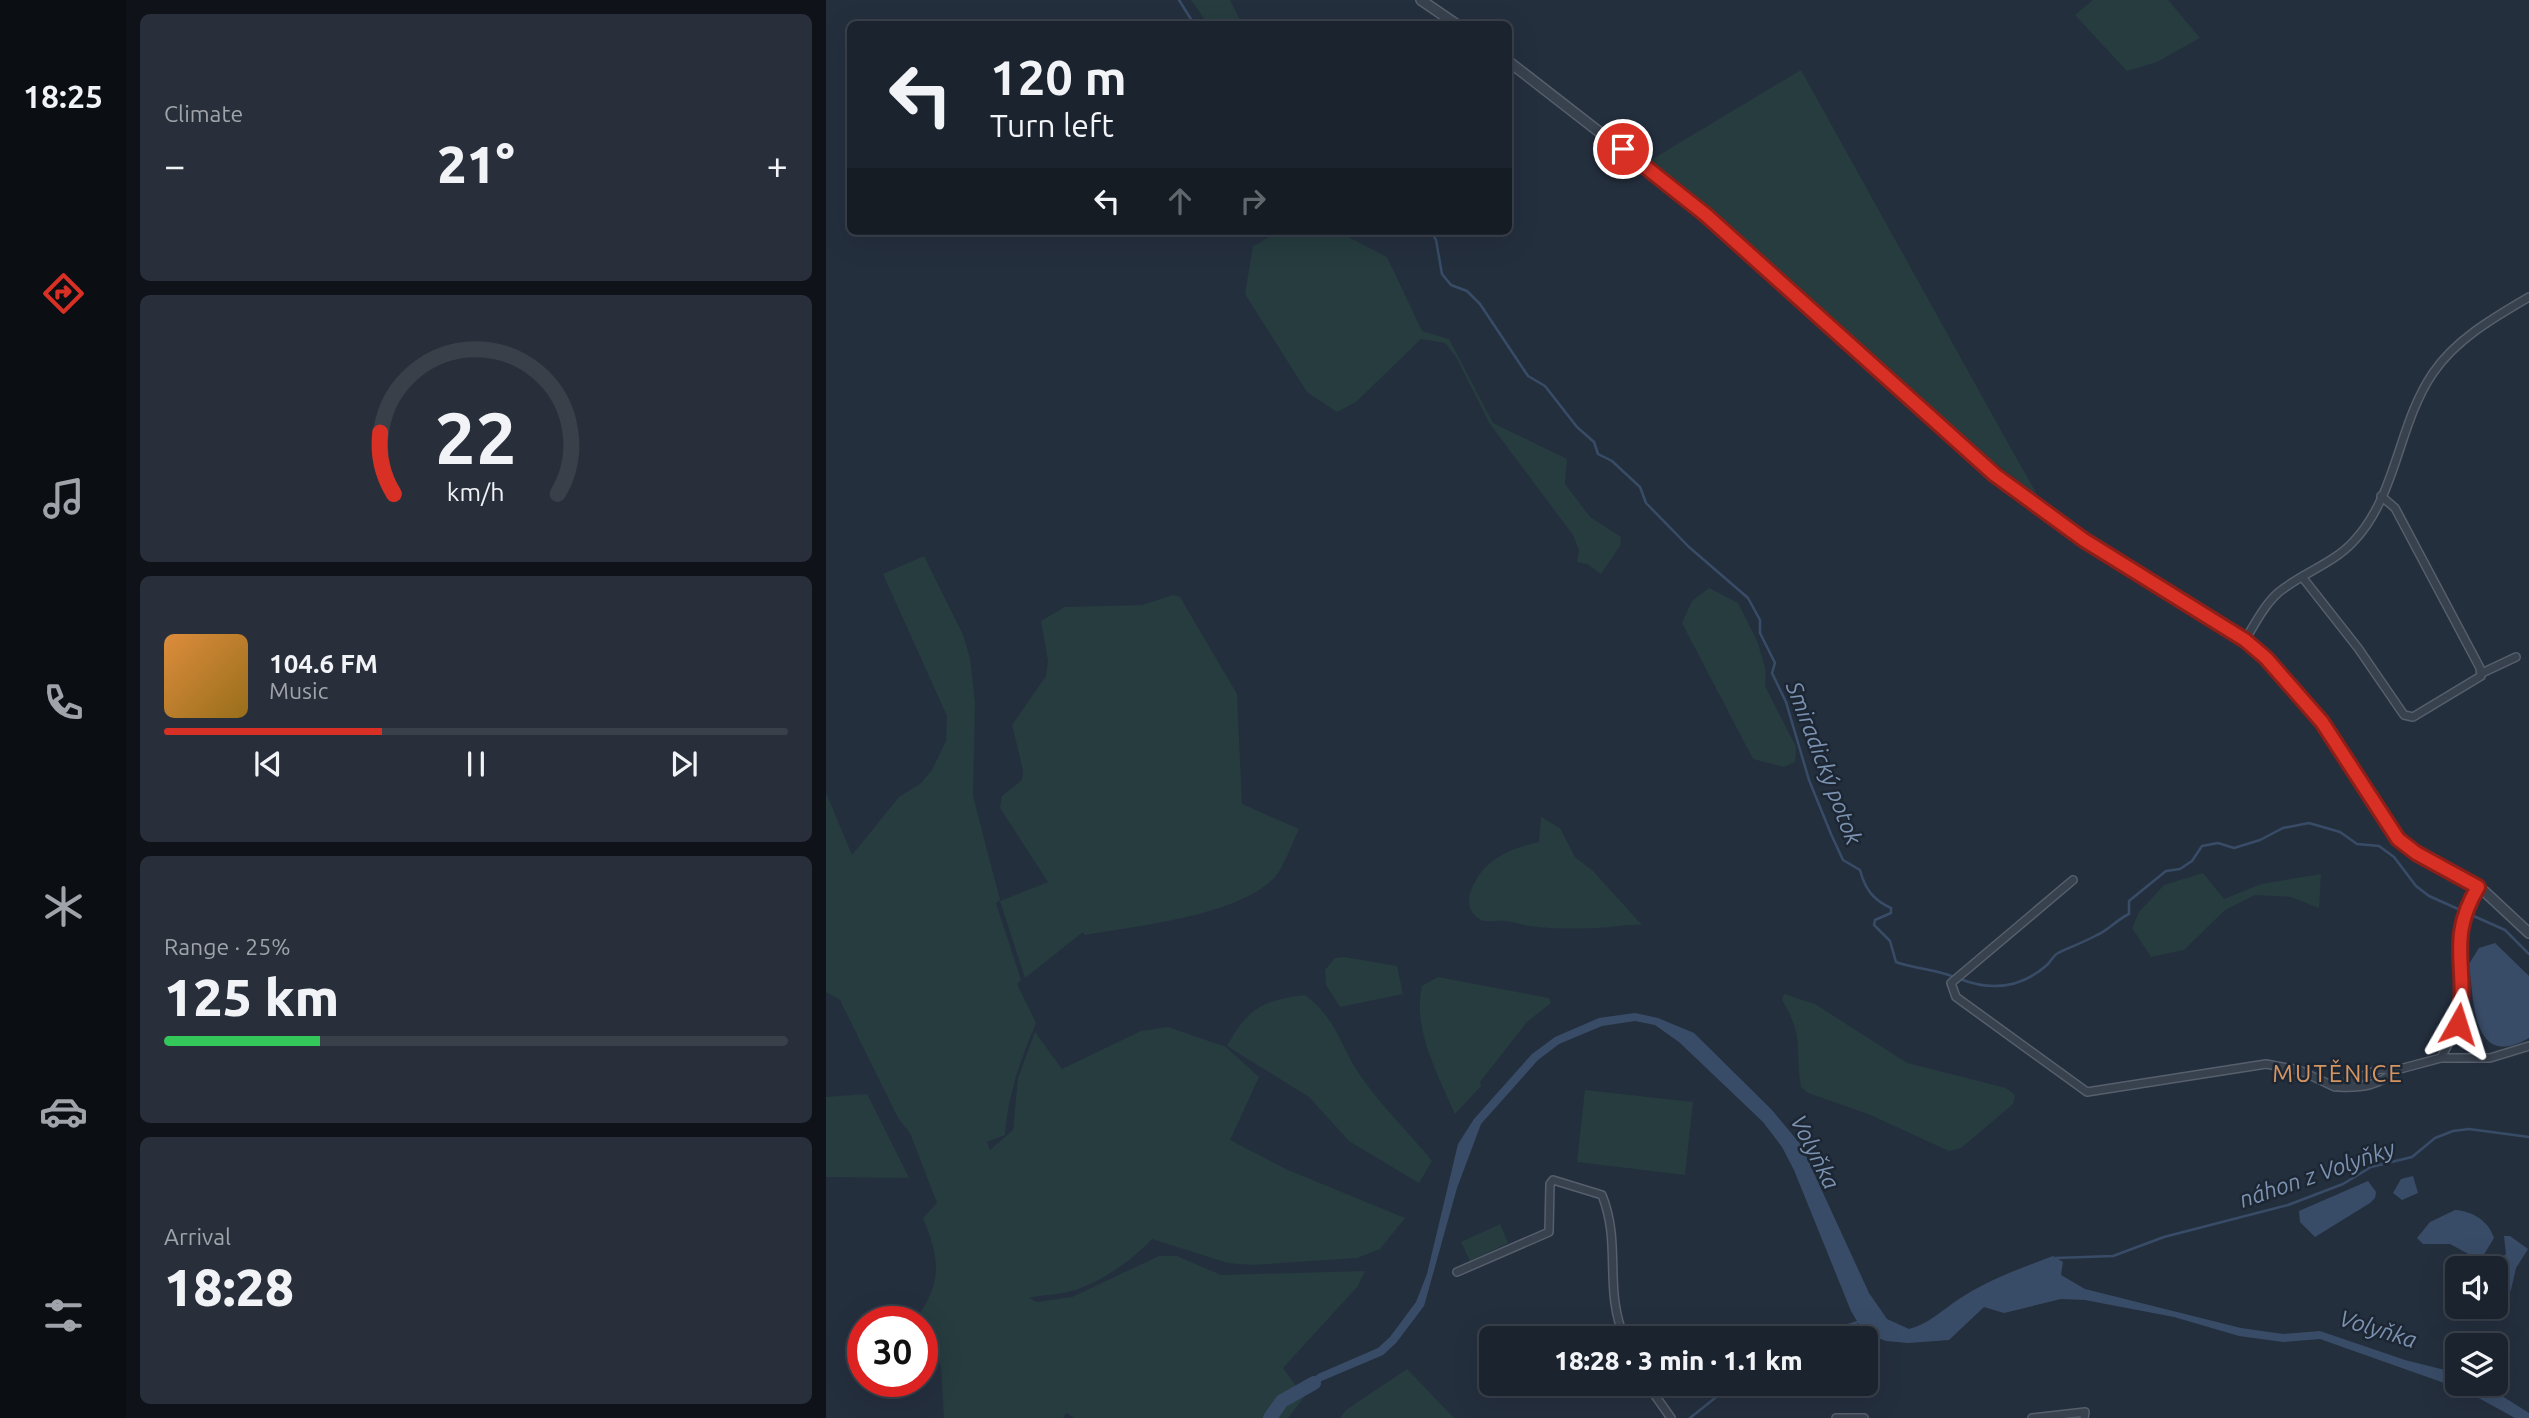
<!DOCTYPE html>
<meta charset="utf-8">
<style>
body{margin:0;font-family:Ubuntu,sans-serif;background:#282f3a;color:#f1f3f6;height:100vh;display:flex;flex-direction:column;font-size:26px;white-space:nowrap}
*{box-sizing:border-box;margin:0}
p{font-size:23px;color:#a0a4aa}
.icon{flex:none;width:38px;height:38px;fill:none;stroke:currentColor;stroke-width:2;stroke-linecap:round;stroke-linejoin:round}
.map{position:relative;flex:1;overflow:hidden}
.sheet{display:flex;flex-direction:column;gap:14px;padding:14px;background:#0f1319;width:700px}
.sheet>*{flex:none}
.hud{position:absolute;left:21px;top:21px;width:665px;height:214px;border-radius:10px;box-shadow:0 7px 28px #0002,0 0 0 2px #39404a;background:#1b232e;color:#f1f3f6;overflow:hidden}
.controls{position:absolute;left:1619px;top:1256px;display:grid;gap:14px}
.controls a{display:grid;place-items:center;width:63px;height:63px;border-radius:10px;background:#1b232e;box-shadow:0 7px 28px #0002,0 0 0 2px #39404a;font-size:35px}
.speed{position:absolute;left:21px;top:1306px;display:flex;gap:14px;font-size:35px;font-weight:700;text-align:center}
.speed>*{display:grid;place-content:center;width:91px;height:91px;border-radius:50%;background:#1b232e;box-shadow:0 7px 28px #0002,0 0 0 2px #39404a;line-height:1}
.speed .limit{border:10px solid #d22;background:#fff;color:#111}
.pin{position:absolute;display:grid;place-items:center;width:60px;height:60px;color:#fff;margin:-30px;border:4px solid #fff;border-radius:50%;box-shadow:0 2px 7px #0007}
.me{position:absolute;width:77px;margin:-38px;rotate:6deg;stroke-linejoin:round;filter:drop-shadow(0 0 5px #0008)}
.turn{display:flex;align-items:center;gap:24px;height:147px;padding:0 28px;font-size:32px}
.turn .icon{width:91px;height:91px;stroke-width:2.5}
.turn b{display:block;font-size:49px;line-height:60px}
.lanes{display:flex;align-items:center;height:66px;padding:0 28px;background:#0003;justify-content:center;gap:35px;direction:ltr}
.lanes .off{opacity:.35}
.big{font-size:52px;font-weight:800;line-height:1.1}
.sheet .tile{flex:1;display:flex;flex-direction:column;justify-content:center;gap:10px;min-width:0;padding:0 24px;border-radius:10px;background:#282f3a}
.sheet .dial{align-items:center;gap:0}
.dial svg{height:182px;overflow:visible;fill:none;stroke:#39404a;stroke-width:7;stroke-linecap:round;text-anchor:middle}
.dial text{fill:#f1f3f6;stroke:none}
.song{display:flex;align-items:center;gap:21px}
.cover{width:84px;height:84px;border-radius:10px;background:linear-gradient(135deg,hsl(30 70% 55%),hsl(40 70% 35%))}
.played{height:7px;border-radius:4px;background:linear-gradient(90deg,#d93025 35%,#39404a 35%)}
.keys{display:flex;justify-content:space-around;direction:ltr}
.heat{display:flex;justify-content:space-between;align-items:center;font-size:38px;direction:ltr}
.charge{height:10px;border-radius:5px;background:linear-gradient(90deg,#34c759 25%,#39404a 0)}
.trip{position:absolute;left:653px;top:1326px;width:399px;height:70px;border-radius:10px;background:#1b232e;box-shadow:0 7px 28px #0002,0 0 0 2px #39404a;font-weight:800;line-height:70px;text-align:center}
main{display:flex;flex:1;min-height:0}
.tab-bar{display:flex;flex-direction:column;width:126px;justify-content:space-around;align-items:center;background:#0b0e12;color:#a0a4aa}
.tab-bar .icon{width:49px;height:49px}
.tab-bar .on{color:#d93025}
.tab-bar b{font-size:32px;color:#f1f3f6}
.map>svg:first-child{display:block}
.green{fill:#263c3f}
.water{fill:#394c67}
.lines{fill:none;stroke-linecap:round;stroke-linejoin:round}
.stream{stroke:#394c67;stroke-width:2.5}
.river{stroke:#394c67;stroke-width:14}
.minor-casing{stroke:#565f6c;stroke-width:10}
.tertiary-casing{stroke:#565f6c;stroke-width:12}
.minor{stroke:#38414e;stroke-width:7}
.tertiary{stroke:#38414e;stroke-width:9}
.route-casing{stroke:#8d1f18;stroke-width:18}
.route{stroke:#d93025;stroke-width:12}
.labels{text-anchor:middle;stroke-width:5;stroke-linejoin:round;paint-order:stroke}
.water-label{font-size:23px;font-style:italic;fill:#7c92b1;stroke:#1d2633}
.quarter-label{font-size:24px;letter-spacing:2px;fill:#d59563;stroke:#1d2633}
</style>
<main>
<nav class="tab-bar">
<b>18:25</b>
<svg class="icon on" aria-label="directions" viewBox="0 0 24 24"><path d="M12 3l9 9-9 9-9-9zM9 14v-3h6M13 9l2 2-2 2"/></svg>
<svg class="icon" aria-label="music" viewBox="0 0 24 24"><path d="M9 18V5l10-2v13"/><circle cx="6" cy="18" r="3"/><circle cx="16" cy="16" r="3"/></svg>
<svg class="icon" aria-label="phone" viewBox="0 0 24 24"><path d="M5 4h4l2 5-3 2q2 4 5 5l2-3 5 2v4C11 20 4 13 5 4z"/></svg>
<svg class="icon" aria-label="climate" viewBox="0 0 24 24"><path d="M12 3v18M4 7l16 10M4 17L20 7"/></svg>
<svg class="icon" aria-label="car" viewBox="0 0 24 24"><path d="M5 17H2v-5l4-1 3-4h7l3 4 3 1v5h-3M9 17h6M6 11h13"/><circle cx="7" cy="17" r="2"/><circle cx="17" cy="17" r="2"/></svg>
<svg class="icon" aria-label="filters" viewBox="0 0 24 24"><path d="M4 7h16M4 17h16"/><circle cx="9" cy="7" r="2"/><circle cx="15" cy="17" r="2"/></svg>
</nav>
<section class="sheet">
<div class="tile"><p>Climate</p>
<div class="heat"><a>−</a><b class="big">21°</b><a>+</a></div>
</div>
<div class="tile dial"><svg viewBox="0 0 100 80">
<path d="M14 69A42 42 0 1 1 86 69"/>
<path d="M14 69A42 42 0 0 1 8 42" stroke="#d93025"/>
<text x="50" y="56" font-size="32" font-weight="700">22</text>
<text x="50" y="72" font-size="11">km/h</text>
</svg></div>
<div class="tile">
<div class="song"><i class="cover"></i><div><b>104.6 FM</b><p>Music</p></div></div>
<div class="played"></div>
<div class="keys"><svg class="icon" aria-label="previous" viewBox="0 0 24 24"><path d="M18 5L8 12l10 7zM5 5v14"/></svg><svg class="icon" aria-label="pause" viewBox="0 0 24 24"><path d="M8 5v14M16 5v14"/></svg><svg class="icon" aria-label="next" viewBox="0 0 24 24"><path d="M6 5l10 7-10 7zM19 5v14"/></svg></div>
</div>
<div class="tile"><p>Range · 25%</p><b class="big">125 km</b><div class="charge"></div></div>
<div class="tile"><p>Arrival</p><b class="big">18:28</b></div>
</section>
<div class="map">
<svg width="1703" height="1418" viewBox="0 0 1703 1418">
<rect width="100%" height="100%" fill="#242f3e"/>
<g class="green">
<polygon points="365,0 404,0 416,24 382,24"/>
<polygon points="1267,0 1342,0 1374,38 1331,62 1301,71 1249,15"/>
<polygon points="975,70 1188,454 1213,498 1111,416 898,222 825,160"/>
<polygon points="454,231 511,231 561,257 596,331 623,339 667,423 741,459 739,484 764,517 795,537 794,546 775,574 761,564 751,562 753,550 747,535 664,424 630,357 619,343 595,339 530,402 511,412 481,392 419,294 427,246"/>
<path d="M98 556 137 635 144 658 149 703 147 796 174 900 170 903 195 980 191 984 210 1023C194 1061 182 1094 179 1135L161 1142 164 1150 187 1130 192 1078 209 1032 236 1069 315 1031 342 1027 400 1047 433 1077 404 1140 462 1170 579 1218 554 1249 531 1258 427 1265 402 1263 326 1239C306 1261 271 1285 242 1292 229 1295 215 1295 203 1298L211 1302 246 1297 333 1256H351L395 1275 539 1271 532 1286 457 1368 478 1397 462 1418H249L240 1413 237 1418H118L115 1367 110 1356 96 1353V1321H89C116 1282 115 1262 97 1218L111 1203 84 1133 72 1118 14 1000 0 992V793L26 855 73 797 94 784 106 770 120 741 121 716 57 574Z"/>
<polygon points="883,588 912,603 932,643 940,672 939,686 970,747 969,762 958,767 927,759 856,623 866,601"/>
<path d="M347 595 354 597 411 694 416 804 473 829C466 843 459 865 449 877 413 916 310 926 259 935L257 932 199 978 174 901 222 882 174 808 176 796 196 780 197 770 186 725 220 676 222 661 215 621 239 607 317 605Z"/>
<path d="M715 817 734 828 749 857 767 871 816 925C800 924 785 928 769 928 748 929 724 929 704 926 695 925 687 921 678 921 669 920 659 924 652 918 638 908 643 892 650 880 663 857 689 847 713 842Z"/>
<polygon points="1377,873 1398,899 1435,884 1495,874 1493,908 1465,897 1429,895 1399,910 1358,950 1325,957 1306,928 1313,912 1338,885"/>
<polygon points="518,957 571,966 577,994 514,1007 500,985 499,970 509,958"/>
<path d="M612 977 723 998 725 1003 701 1022 654 1082 655 1086 629 1114C612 1075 586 1028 596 986Z"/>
<path d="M958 994 989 1004 1081 1063 1180 1088 1189 1095 1187 1104 1135 1148 1123 1151 1042 1114 982 1093 975 1087C969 1049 978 1035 956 1000Z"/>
<path d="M479 995C507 1015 513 1041 530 1069 551 1102 581 1130 606 1161L593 1183 523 1141 483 1097 401 1046C422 1008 437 1000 479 995Z"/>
<polygon points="759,1090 867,1102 859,1175 751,1162"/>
<polygon points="41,1094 83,1178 0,1177 0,1097"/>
<polygon points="674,1224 682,1243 644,1261 635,1242"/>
<polygon points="581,1369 628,1418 514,1418 520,1410"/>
</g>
<g class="water">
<path d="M1669 943 1703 976V1038C1646 1071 1648 1001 1643 964L1653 948Z"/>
<path d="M809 1013 832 1018 868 1033 946 1110 975 1145 1043 1293 1061 1319 1083 1329C1103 1324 1116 1310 1133 1299 1162 1280 1195 1268 1227 1256L1237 1262 1235 1275 1259 1289 1415 1328 1457 1334 1494 1331 1579 1360 1631 1373V1384H1657L1703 1413V1418H1689L1638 1390 1494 1339 1457 1342 1413 1336 1348 1317 1259 1300 1235 1299 1178 1313 1158 1307 1123 1340 1082 1343 1060 1341 1038 1333 1025 1311 968 1170 956 1147 937 1122 853 1042 829 1025 809 1021 776 1026 733 1044 712 1060 655 1124 631 1188 598 1306 570 1343 557 1355 472 1391 492 1374 552 1348 564 1337 590 1302 601 1274 632 1144 648 1119 706 1054 729 1037 773 1018Z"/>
<polygon points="1587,1176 1592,1193 1576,1200 1567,1193 1575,1179"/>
<polygon points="1542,1181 1550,1192 1549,1198 1544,1203 1489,1237 1474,1222 1473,1211"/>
<path d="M1629 1210C1646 1211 1663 1221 1668 1238L1657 1256 1648 1257 1624 1244H1597L1591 1238 1604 1222Z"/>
<polygon points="1678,1236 1684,1236 1702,1249 1690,1268 1685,1290 1676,1300 1670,1297 1670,1269 1663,1269 1680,1254"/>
</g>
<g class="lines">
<g class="stream">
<polyline points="353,0 368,24"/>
<path d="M605 231 610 240 616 274 625 285 641 291 654 304 702 376 719 386 751 427 768 442 772 454 786 461 814 487 820 503 863 547 922 598 934 620V633L949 663 946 673 960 702 983 780 1005 834 1017 860 1034 870C1039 889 1047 900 1065 908V913L1049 920 1048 925 1064 941 1070 962C1089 969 1109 969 1128 977"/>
<path d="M1134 979C1165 991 1195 988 1221 965 1225 961 1227 956 1232 953 1245 947 1258 942 1271 935 1283 930 1290 920 1303 914V901L1340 871 1354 869 1366 861 1376 846 1392 843 1408 848 1434 840 1457 828 1483 823 1514 832 1531 844 1553 846 1568 857 1590 886 1603 896 1679 930 1703 954"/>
<polyline points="1230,1258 1287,1256 1338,1237 1462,1205 1517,1184 1545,1167 1586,1157 1609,1138 1627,1131 1643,1129 1703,1137"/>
<polyline points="994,1339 1001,1332 1032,1322"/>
<polyline points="864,1418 899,1390 917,1384"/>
</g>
<polyline class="river" points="444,1418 456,1401 488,1383"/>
<defs>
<g id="minor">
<polyline points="1477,578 1532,648 1578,715 1587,717 1655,676 1654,668 1569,508 1555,496"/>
<path d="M1419 640C1429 624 1438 605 1453 592 1476 573 1507 564 1528 541 1571 495 1572 424 1607 373 1630 339 1669 317 1703 297"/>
<polyline points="1656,673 1690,657"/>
<path d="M1247 880 1125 983 1130 997 1261 1092 1440 1064 1473 1070 1509 1087 1554 1069 1570 1070 1615 1058C1624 1040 1635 1023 1636 1002 1641 950 1620 939 1652 887"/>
<polyline points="1615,1058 1664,1058 1703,1046"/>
<path d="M1513 1087C1536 1088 1552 1086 1570 1070"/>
<path d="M631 1272 723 1232 724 1184 727 1180 776 1195C796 1245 777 1289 799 1339"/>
<polyline points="821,1384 845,1418"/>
<polyline points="1010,1418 1038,1418"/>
<polyline points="1206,1418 1259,1412 1258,1418"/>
</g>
<g id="tertiary">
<polyline points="595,0 630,24"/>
<polyline points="682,61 880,215 1169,475 1258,540 1419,640 1479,699 1572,839 1590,853 1659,892 1703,933"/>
</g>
</defs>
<use href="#minor" class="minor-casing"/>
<use href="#tertiary" class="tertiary-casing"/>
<use href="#minor" class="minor"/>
<use href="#tertiary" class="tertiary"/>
</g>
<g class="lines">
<defs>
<path id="route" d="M797 149 880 215 1169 475 1258 540 1419 640 1440 658 1496 722 1572 839 1590 853 1652 887C1619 942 1644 968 1632 1024"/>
</defs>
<use href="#route" class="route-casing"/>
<use href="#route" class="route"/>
</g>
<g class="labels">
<g class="water-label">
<text transform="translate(998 763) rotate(69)" y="8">Smiradický potok</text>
<text transform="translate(989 1152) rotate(63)" y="8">Volyňka</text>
<text transform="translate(1491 1174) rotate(-19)" y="8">náhon z Volyňky</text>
<text transform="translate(1552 1329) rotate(17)" y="8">Volyňka</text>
</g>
<g class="quarter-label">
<text x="1512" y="1082">MUTĚNICE</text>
</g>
</g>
</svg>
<div class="controls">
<a><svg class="icon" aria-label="sound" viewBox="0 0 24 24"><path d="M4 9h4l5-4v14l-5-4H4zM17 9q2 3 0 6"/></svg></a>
<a><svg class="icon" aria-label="layers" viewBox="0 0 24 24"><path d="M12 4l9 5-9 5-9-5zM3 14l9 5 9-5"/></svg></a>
</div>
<div class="speed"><div class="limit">30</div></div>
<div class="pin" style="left:797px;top:149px;background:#d93025"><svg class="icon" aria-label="arrive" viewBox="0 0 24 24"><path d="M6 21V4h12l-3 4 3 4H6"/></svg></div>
<svg class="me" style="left:1632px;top:1024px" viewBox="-20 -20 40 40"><path d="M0-17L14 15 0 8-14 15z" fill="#d93025" stroke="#fff" stroke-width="4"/></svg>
<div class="trip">18:28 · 3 min · 1.1 km</div>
<div class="hud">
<div class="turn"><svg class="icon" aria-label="left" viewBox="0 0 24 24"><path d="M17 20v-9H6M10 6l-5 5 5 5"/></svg><div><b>120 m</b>Turn left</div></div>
<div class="lanes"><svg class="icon" aria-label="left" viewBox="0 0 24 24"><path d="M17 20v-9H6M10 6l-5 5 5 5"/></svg><svg class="icon off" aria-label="ahead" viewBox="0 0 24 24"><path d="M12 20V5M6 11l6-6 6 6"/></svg><svg class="icon off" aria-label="right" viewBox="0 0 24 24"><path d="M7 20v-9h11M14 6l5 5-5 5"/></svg></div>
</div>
</div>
</main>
